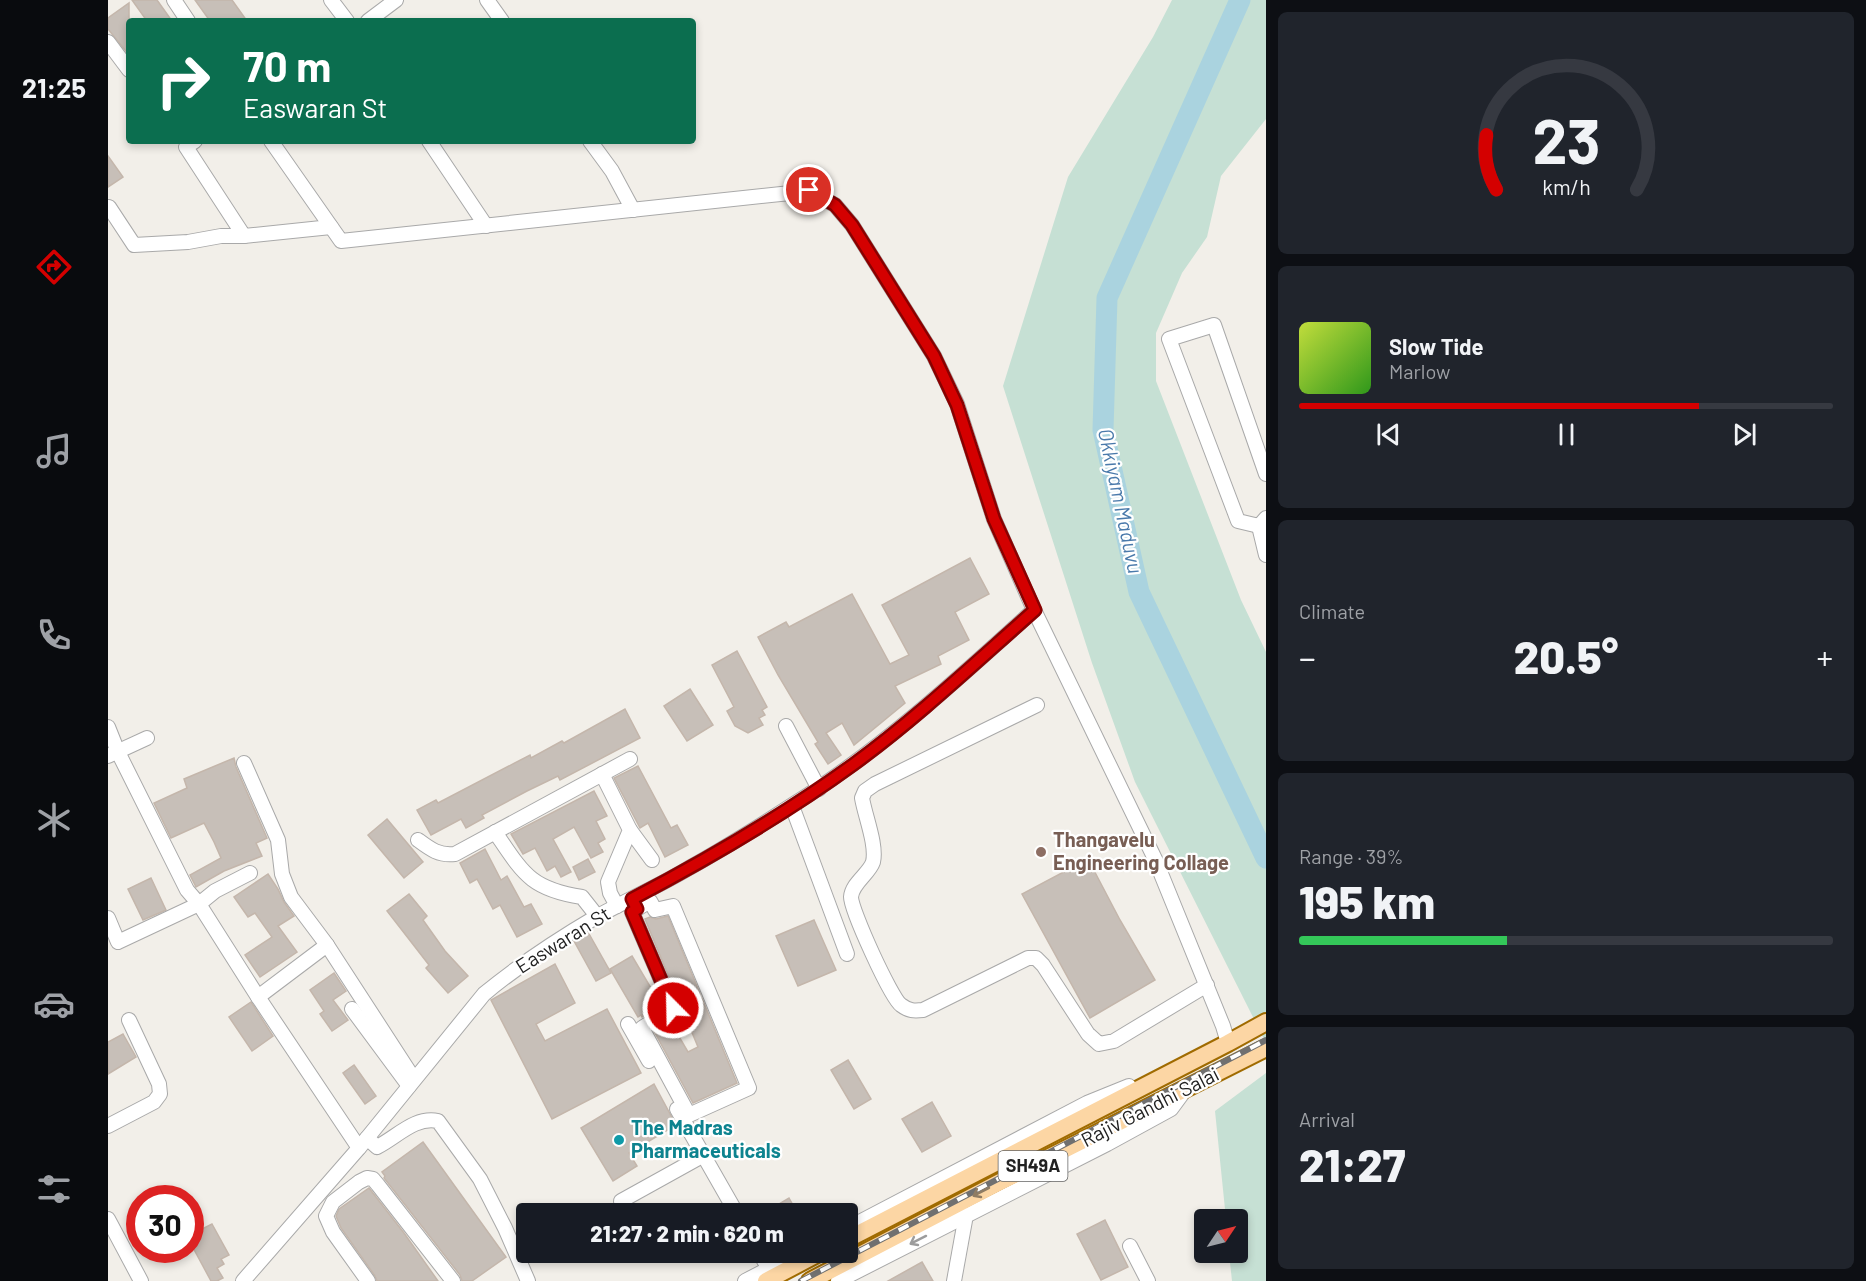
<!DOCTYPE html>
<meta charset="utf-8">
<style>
body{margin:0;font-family:Barlow,sans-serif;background:#20242c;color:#f1f3f6;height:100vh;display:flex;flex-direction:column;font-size:22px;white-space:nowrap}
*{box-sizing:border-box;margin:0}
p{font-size:20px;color:#9ea1a6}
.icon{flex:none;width:33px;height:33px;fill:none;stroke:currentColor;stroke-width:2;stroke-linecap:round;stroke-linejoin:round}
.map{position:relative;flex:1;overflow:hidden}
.details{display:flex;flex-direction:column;gap:12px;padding:12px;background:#0d0f14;width:600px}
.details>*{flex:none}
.guide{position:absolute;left:18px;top:18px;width:570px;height:126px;border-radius:6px;box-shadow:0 3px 9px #0003;background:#0b6e4f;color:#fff;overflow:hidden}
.needle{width:39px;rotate:55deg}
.fabs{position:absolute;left:1086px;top:1209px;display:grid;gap:12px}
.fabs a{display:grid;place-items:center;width:54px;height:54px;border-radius:6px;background:#171b24;box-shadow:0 3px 9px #0003;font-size:30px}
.speed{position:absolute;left:18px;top:1185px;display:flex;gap:12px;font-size:30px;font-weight:700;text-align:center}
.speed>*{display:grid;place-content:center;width:78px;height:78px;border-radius:50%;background:#171b24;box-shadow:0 3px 9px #0003;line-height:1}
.speed .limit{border:9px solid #d22;background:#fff;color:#111}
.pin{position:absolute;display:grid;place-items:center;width:51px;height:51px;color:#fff;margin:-26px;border:3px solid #fff;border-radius:50%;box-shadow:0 2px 6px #0007}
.me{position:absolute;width:66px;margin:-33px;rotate:337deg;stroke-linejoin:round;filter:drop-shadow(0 0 4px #0008)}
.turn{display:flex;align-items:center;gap:21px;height:126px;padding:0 18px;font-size:27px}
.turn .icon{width:78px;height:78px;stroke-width:2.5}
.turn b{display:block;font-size:42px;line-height:51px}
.big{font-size:45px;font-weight:800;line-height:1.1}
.details .widget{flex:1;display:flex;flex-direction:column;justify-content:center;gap:9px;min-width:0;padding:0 21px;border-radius:9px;background:#20242c}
.details .dial{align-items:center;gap:0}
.dial svg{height:156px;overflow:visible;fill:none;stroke:#363941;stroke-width:7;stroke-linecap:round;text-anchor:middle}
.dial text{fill:#f1f3f6;stroke:none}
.song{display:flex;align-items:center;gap:18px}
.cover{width:72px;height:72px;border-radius:9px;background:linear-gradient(135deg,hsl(70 70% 55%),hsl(110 70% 35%))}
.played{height:6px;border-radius:3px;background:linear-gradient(90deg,#d40000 75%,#363941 75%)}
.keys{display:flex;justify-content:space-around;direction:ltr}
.heat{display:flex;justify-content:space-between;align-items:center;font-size:33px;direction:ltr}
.charge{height:9px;border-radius:4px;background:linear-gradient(90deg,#34c759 39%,#363941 0)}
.trip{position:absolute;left:408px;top:1203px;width:342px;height:60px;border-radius:6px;background:#171b24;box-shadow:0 3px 9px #0003;font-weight:800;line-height:60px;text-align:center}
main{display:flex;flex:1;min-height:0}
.menu{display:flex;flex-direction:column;width:108px;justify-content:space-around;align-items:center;background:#090b0e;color:#9ea1a6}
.menu .icon{width:42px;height:42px}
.menu .on{color:#d40000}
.menu b{font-size:27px;color:#f1f3f6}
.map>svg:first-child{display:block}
.wetland{fill:#c6e0d4}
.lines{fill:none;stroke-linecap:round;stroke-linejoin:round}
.river{stroke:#aad3df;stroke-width:21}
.building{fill:#c7bfb8;stroke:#c4b6ab;stroke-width:1.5}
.minor-casing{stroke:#a9a9a9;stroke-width:16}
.major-casing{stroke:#a06b00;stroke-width:20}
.minor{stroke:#fff;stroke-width:14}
.major{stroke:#fcd6a4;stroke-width:16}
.rail-casing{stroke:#707070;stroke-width:6}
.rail{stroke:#fff;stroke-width:4;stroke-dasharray:11;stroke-linecap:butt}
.oneway{stroke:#8f7c63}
.oneway2{stroke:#9c9c9c}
.route-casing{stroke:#8a0000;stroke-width:15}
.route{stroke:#d40000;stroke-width:10}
.education-dot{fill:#8d6e63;stroke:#fff;stroke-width:2}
.culture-dot{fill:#0f9aa8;stroke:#fff;stroke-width:2}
.labels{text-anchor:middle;stroke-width:4.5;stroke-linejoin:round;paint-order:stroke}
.shield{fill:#fff;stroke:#646464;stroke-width:1.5}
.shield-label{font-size:18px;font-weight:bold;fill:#222}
.education-label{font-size:20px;font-weight:bold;fill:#785e54;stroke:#fff;text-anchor:start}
.street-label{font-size:20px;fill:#222;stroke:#fff}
.culture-label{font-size:20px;font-weight:bold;fill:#0d838f;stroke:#fff;text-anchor:start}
.water-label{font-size:21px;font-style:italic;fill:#4a7aab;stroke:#fff}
</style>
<main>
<nav class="menu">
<b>21:25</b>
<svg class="icon on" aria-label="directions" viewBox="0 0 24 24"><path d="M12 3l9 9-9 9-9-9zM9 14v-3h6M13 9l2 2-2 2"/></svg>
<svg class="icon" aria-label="music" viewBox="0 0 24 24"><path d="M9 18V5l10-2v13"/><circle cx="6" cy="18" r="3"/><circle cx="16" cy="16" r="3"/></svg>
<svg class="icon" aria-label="phone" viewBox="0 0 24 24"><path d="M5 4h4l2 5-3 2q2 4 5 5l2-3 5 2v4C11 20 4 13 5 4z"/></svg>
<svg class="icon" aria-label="climate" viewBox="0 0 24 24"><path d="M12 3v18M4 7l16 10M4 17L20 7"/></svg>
<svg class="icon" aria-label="car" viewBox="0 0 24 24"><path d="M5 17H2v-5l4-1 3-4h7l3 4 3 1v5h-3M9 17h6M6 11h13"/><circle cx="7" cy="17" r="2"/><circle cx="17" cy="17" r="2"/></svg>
<svg class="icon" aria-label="filters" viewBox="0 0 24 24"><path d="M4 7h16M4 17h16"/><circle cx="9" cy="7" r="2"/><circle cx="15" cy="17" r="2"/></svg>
</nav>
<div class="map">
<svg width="1158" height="1281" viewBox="0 0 1158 1281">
<rect width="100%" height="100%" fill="#f2efe9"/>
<g class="wetland">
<polygon points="1064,0 1158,0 1158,119 1113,176 1099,237 1074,273 1048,333 1048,381 1133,600 1158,652 1158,1043 1027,782 984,663 895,386 960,177 1045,37"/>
<polygon points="1158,1073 1158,1281 1124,1281 1121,1253 1130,1252 1130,1220 1118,1219 1107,1111"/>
</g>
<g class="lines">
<polyline class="river" points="1132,0 999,298 995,430 1031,592 1158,858"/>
</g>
<g class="building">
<polygon points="24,0 49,0 64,21 39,21"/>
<polygon points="87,0 124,0 139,21 102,21"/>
<polygon points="21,3 21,55 0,29 0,18"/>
<polygon points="0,156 15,177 0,187"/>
<polygon points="862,558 881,594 847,612 861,640 830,656 833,664 787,686 797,703 746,745 734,723 718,733 733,755 720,764 707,744 710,742 670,675 650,637 678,622 681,627 744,594 782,664 801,655 774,605"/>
<polygon points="629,651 659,707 654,710 657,715 651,718 655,725 640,733 627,726 619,711 626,707 604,665"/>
<polygon points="582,689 605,725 579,741 556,706"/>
<polygon points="517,709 532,738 452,780 450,776 419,791 374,815 376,818 358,828 353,819 323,835 309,810 328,800 330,803 422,755 423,758 454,741 456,743"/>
<polygon points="126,758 128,767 159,838 148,843 154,856 116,871 88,887 82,875 113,858 106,842 96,823 63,838 46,803 79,788 76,779"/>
<polygon points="530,766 563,828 569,825 580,845 557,857 540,823 532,828 506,778"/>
<polygon points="486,791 499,816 488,821 497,839 490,843 495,852 483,858 466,827 445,839 463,872 453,877 447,866 439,871 427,848 415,854 403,834"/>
<polygon points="279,819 315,862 296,878 260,835"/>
<polygon points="377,849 393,880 399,876 416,907 423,904 434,924 409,937 392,905 385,909 369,879 362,883 352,863"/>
<polygon points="480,859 487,872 471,880 465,867"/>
<polygon points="980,859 1012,920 1047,980 982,1018 914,894"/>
<polygon points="160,874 170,889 176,902 186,916 170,926 189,952 152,977 137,955 164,937 147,913 140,917 126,897"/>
<polygon points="43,878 58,910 35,920 20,889"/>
<polygon points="301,894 319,916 315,920 337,951 360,976 340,993 318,968 321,965 279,911"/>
<polygon points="560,916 629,1083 585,1103 546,1031 562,1021 580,1052 590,1047 537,919 542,917 548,919"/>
<polygon points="706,920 728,970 690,986 668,936"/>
<polygon points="480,932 503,973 488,981 466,941"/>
<polygon points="524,956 553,1005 534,1017 533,1015 530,1017 502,969"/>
<polygon points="447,964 467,1003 428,1024 437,1041 499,1009 533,1073 444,1119 383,1000"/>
<polygon points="226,973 238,991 225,1000 240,1020 224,1031 212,1014 216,1011 202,990"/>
<polygon points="143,1002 165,1036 144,1051 121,1017"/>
<polygon points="15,1034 28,1057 0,1074 0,1042"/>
<polygon points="740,1060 763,1099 746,1109 723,1070"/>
<polygon points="246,1065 268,1096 257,1104 235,1073"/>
<polygon points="546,1084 568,1125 521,1153 529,1166 505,1181 473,1128"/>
<polygon points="824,1102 843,1136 814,1152 794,1119"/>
<polygon points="315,1142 398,1257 364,1281 354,1281 352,1275 276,1178 277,1176 274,1172"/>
<polygon points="261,1188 296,1233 330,1281 269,1281 267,1276 233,1228 228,1216 231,1209"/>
<polygon points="681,1198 690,1214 654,1214"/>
<polygon points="997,1220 1020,1267 993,1280 969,1234"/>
<polygon points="104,1224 121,1255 113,1259 116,1264 109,1268 115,1278 109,1281 103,1281 82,1242 82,1235"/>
<polygon points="814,1262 825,1281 780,1281"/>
</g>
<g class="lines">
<defs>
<g id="minor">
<polyline points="66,0 80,21"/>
<polyline points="223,0 239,21"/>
<polyline points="379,0 394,21"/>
<polyline points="260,21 288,0"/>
<polyline points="0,42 21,70"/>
<polyline points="87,141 78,147 136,236 223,227"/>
<polyline points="163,141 233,241 701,191 727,205 744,225 826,356 849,404 886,519 926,610 1047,859 1115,1026 1120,1043"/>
<polyline points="321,141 378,226"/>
<polyline points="482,141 504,171 525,210"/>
<polyline points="1,207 26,245 80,242 113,236 136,236"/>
<polyline points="1158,474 1106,325 1061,339 1130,521 1151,526 1158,518"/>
<polyline points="1151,526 1158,555"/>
<path d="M929 705 767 784 757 791 754 798C757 816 769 845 765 862 761 874 744 883 743 897 743 910 783 998 793 1005 801 1011 806 1011 815 1010L920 958H928L935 965 980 1034 991 1044 1006 1041 1099 985"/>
<polyline points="678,726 711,789"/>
<polyline points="0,727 10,752 79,890 91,904 150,997 251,1148"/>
<polyline points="0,756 39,738"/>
<polyline points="136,763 170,840 174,874 183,897 219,945 306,1079"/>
<polyline points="494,774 522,830 500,882 502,893 509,906"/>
<polyline points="684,806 739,954"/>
<polyline points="522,830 544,860"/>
<path d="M387 832C415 873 422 889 474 897L489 916"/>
<path d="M310 840C322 849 331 856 347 854L522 759"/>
<polygon points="542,901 547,910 565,906 641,1088 581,1115 534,1028 565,1008 524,912"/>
<polyline points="0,918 10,942 91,904 107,891 142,873"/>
<polyline points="150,997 219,945"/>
<polyline points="244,1009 301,1086"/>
<polyline points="520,1024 541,1061"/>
<polyline points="569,1109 629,1214"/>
<polyline points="0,1126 46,1102 52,1094 51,1084 21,1020"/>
<path d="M259 1138 269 1147C289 1137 307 1116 330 1121L372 1179 397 1228 420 1281"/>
<polyline points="513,1201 596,1155"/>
<polyline points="0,1219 33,1281"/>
<polyline points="740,1228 979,1103 1021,1086"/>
<polyline points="1022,1246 1040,1281"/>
<polyline points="651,1252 661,1269"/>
<path d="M135 1281 251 1148 376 994C411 965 449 940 488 917 519 900 551 886 581 868 617 848 652 826 686 804 774 749 850 679 926 610"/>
<polyline points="260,1281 225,1232 218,1216 225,1202 251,1182 259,1178 265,1179 270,1185 345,1281"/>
<polyline points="637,1281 693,1252"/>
<polyline points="730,1281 999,1144 1063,1109 1077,1090"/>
<polyline points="846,1281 858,1215"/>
</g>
<g id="major">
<polyline points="740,1239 1120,1043 1158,1022"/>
<polyline points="658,1281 713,1252"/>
<polyline points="702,1281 890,1183 1158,1048"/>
</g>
</defs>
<use href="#minor" class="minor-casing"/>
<use href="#major" class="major-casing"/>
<use href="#minor" class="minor"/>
<use href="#major" class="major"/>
<defs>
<polyline id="rail" points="693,1281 1158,1040"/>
</defs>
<use href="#rail" class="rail-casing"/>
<use href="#rail" class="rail"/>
</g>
<defs><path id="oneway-shaft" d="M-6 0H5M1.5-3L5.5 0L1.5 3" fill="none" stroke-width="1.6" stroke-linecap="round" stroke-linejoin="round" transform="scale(1.5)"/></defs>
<use class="oneway" href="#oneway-shaft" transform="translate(873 1192) rotate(153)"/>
<use class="oneway2" href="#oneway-shaft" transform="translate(810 1240) rotate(153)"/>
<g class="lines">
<defs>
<path id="route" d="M565 1008 524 912 529 909 524 899C600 859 676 815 746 764 810 717 868 662 927 610L886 519 849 405 826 356 744 225 727 205 701 190"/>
</defs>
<use href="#route" class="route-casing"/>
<use href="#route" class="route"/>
</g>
<circle class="education-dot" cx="933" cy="852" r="6"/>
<circle class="culture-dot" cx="511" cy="1140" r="6"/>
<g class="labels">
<rect class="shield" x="890.5" y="1151" width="69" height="30" rx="4.5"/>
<g class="shield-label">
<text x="925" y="1172">SH49A</text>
</g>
<g class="education-label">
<text x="945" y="847">Thangavelu<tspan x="945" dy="23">Engineering Collage</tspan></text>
</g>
<g class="street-label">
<text transform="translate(455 940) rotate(-32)" y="7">Easwaran St</text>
<text transform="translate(1042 1107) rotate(-27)" y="7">Rajiv Gandhi Salai</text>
</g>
<g class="culture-label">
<text x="523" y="1135">The Madras<tspan x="523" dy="23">Pharmaceuticals</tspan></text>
</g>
<g class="water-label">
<text transform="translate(1012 501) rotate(78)" y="7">Okkiyam Maduvu</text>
</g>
</g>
</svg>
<div class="fabs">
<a><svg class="needle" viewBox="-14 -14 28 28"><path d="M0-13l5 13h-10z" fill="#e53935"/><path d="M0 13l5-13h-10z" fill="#9ea1a6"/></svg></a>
</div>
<div class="speed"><div class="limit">30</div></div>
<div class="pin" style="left:701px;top:190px;background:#d93025"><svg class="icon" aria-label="arrive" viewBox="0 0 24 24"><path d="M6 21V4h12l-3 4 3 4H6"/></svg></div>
<svg class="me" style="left:565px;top:1008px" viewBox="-20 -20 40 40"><circle r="17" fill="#d40000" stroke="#fff" stroke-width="3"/><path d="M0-11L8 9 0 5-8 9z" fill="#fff"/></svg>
<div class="trip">21:27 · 2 min · 620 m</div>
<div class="guide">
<div class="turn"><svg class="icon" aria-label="right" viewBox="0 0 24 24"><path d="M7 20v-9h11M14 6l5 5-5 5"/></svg><div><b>70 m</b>Easwaran St</div></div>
</div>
</div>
<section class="details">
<div class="widget dial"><svg viewBox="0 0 100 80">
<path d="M14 69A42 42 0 1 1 86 69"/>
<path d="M14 69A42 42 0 0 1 9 41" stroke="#d40000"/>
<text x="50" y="56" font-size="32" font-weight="700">23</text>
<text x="50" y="72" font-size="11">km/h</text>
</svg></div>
<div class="widget">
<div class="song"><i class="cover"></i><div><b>Slow Tide</b><p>Marlow</p></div></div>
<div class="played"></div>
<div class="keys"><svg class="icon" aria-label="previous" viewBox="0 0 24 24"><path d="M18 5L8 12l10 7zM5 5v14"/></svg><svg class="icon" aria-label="pause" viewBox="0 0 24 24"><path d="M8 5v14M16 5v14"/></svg><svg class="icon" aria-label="next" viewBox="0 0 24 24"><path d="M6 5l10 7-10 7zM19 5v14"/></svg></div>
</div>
<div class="widget"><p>Climate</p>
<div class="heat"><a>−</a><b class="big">20.5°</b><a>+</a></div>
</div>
<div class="widget"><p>Range · 39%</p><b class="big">195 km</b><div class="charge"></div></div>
<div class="widget"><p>Arrival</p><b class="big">21:27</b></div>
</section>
</main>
